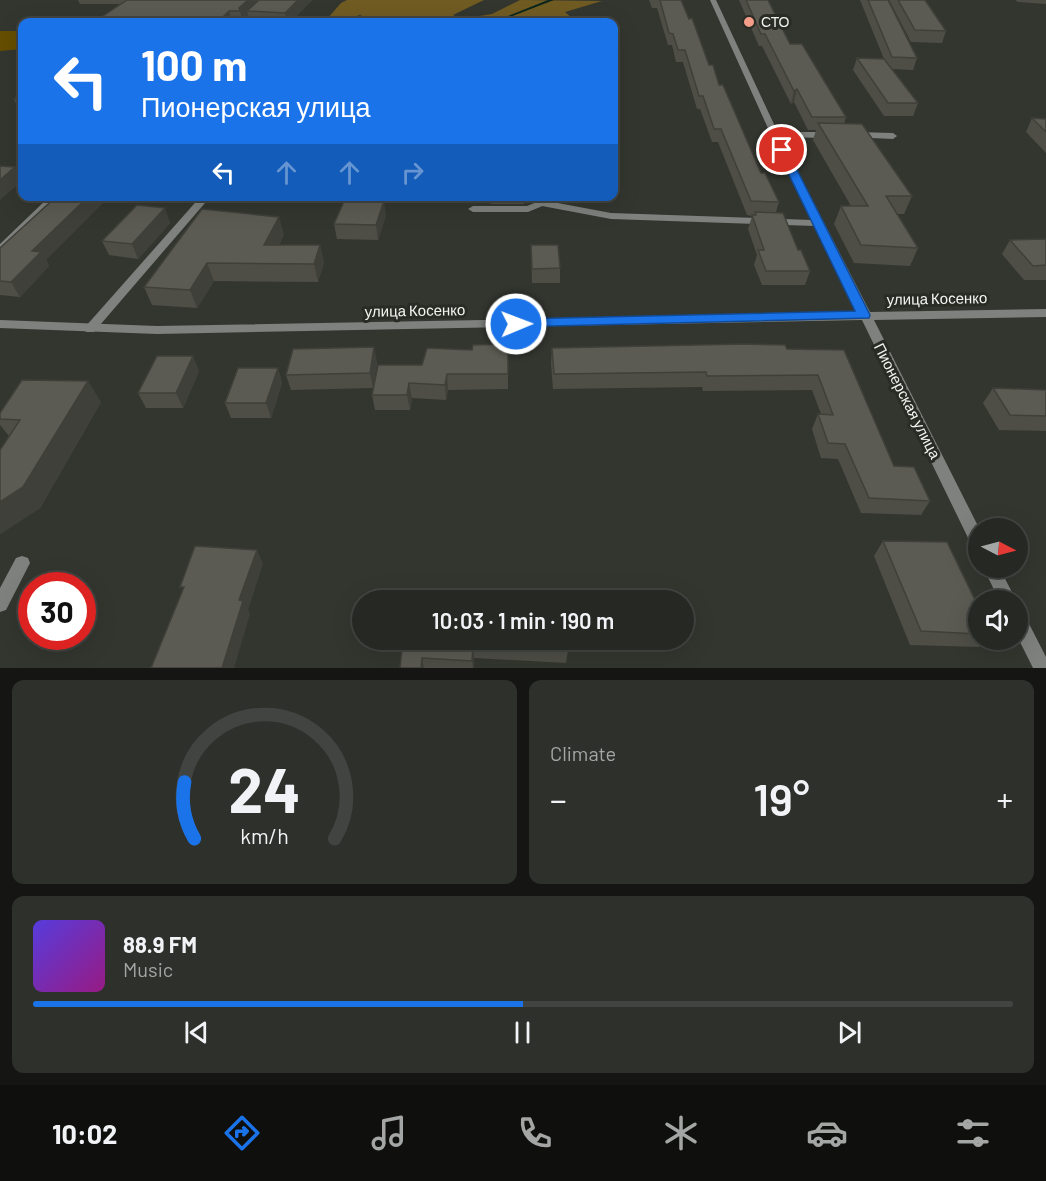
<!DOCTYPE html>
<meta charset="utf-8">
<style>
body{margin:0;font-family:Barlow,sans-serif;background:#2e302b;color:#f1f3f6;height:100vh;display:flex;flex-direction:column;font-size:22px;white-space:nowrap}
*{box-sizing:border-box;margin:0}
p{font-size:20px;color:#a4a6a6}
.icon{flex:none;width:33px;height:33px;fill:none;stroke:currentColor;stroke-width:2;stroke-linecap:round;stroke-linejoin:round}
.map{position:relative;height:668px;overflow:hidden}
.sheet{display:flex;flex-direction:column;gap:12px;padding:12px;background:#151613;flex:1}
.sheet>*{flex:none}
.guide{position:absolute;left:18px;top:18px;width:600px;height:183px;border-radius:12px;box-shadow:0 6px 24px #0002,0 0 0 2px #424441;background:#1a73e8;color:#fff;overflow:hidden}
.needle{width:39px;rotate:96deg}
.fabs{position:absolute;left:968px;top:518px;display:grid;gap:12px}
.fabs a{display:grid;place-items:center;width:60px;height:60px;border-radius:50%;background:#262823;box-shadow:0 6px 24px #0002,0 0 0 2px #424441;font-size:30px}
.speed{position:absolute;left:18px;top:572px;display:flex;gap:12px;font-size:30px;font-weight:700;text-align:center}
.speed>*{display:grid;place-content:center;width:78px;height:78px;border-radius:50%;background:#262823;box-shadow:0 6px 24px #0002,0 0 0 2px #424441;line-height:1}
.speed .limit{border:9px solid #d22;background:#fff;color:#111}
.pin{position:absolute;display:grid;place-items:center;width:51px;height:51px;color:#fff;margin:-26px;border:3px solid #fff;border-radius:50%;box-shadow:0 2px 6px #0007}
.me{position:absolute;width:66px;margin:-33px;rotate:89deg;stroke-linejoin:round;filter:drop-shadow(0 0 4px #0008)}
.turn{display:flex;align-items:center;gap:21px;height:126px;padding:0 24px;font-size:27px}
.turn .icon{width:78px;height:78px;stroke-width:2.5}
.turn b{display:block;font-size:42px;line-height:51px}
.lanes{display:flex;align-items:center;height:57px;padding:0 24px;background:#0003;justify-content:center;gap:30px;direction:ltr}
.lanes .off{opacity:.35}
.big{font-size:45px;font-weight:600;line-height:1.1}
.sheet .widget{flex:1;display:flex;flex-direction:column;justify-content:center;gap:9px;min-width:0;padding:0 21px;border-radius:12px;background:#2e302b}
.sheet .dial{align-items:center;gap:0}
.dial svg{height:156px;overflow:visible;fill:none;stroke:#424441;stroke-width:7;stroke-linecap:round;text-anchor:middle}
.dial text{fill:#f1f3f6;stroke:none}
.song{display:flex;align-items:center;gap:18px}
.cover{width:72px;height:72px;border-radius:9px;background:linear-gradient(135deg,hsl(250 70% 55%),hsl(310 70% 35%))}
.played{height:6px;border-radius:3px;background:linear-gradient(90deg,#1a73e8 50%,#424441 50%)}
.keys{display:flex;justify-content:space-around;direction:ltr}
.heat{display:flex;justify-content:space-between;align-items:center;font-size:33px;direction:ltr}
.sheet .tiles{flex:1;display:grid;gap:12px;grid-template-columns:1fr 1fr}
.widget:last-child{grid-column:span 2}
.trip{position:absolute;left:352px;top:590px;width:342px;height:60px;border-radius:30px;background:#262823;box-shadow:0 6px 24px #0002,0 0 0 2px #424441;font-weight:600;line-height:60px;text-align:center}
.tab-bar{display:flex;height:96px;justify-content:space-around;align-items:center;background:#0f100e;color:#a4a6a6}
.tab-bar .icon{width:42px;height:42px}
.tab-bar .active{color:#1a73e8}
.tab-bar b{font-size:27px;color:#f1f3f6}
.map>svg:first-child{display:block}
.green{fill:#654e00}
.forest{fill:#705b22}
.lines{fill:none;stroke-linecap:round;stroke-linejoin:round}
.stream{fill:#0b261b;fill-rule:evenodd}
.lane{fill:#7e817e;fill-rule:evenodd}
.street{fill:#7e817e;fill-rule:evenodd}
.wall{fill:#4e4e47}
.shaded-wall{fill:#40403a}
.building{fill:#5b5b53;stroke:#40403a;stroke-width:1.5}
.route{fill:#1a73e8;stroke:#114b97;stroke-width:1.5}
.poi-dot{fill:#f49e8a;stroke:#292c25;stroke-width:2}
.labels{text-anchor:middle;stroke-width:6;stroke-linejoin:round;paint-order:stroke}
.far-poi-label{font-size:14px;fill:#f2f4f0;stroke:#292c25;text-anchor:start}
.street-label{font-size:15px;fill:#f2f4f0;stroke:#292c25}
</style>
<div class="map">
<svg width="1046" height="668" viewBox="0 0 1046 668">
<rect width="100%" height="100%" fill="#33362f"/>
<polygon class="green" points="0,31 22,31 22,49 0,51"/>
<polygon class="forest" points="347,0 484,0 453,15 461,19 492,14 520,0 602,1 565,12 573,19 566,22 374,22 360,15 337,22 327,19 341,3"/>
<g class="lines">
<polygon class="stream" points="548,0 554,0 497,22 493,22"/>
<g class="lane">
<polygon points="775,132 830,132 834,135 830,138 772,137 772,133"/>
<polygon points="854,132 893,133 897,136 893,139 851,137 851,133"/>
<polygon points="201,196 211,196 94,332 86,332 84,329 86,326"/>
<polygon points="542,200 547,203 545,205 528,212 473,212 468,209 473,206 527,206"/>
</g>
<g class="street">
<polygon points="266,0 273,0 250,22 244,22"/>
<polygon points="710,0 716,0 779,135 870,312 1046,309 1046,317 874,320 979,528 978,548 972,546 862,320 157,334 0,328 0,320 157,326 858,313 815,226 611,219 542,206 537,203 536,196 546,196 547,201 611,213 812,220 771,135"/>
<polygon points="50,196 60,196 4,252 0,253 0,244"/>
<polygon points="22,556 28,558 30,563 6,610 0,612 0,588 16,558"/>
<polygon points="983,567 999,567 1016,600 999,600"/>
<polygon points="1017,610 1023,612 1046,657 1046,668 1033,668 1017,636"/>
</g>
</g>
<g class="wall">
<polygon points="78,0 312,0 291,22 250,22 248,15 242,20 243,22 102,22 100,18 120,4 80,4"/>
<polygon points="649,0 681,0 709,65 761,173 779,202 776,212 810,271 805,285 762,285 754,265 757,255 748,229 752,216 747,215 718,142 712,142 700,109 697,109 683,62 676,62 672,45 668,45 657,8 652,8"/>
<polygon points="739,0 768,0 790,44 846,117 844,124 912,196 904,214 897,214 918,248 910,266 854,263 834,224 841,206 851,206 813,140 816,130 808,130 794,102 791,104 762,46 759,46"/>
<polygon points="860,0 888,0 917,58 913,70 892,69 918,103 913,116 884,116 853,70 857,58 884,59"/>
<polygon points="889,0 925,0 946,31 942,43 911,42"/>
<polygon points="1015,0 1046,0 1046,4 1018,2"/>
<polygon points="22,93 22,114 21,114 14,99"/>
<polygon points="1032,118 1046,119 1046,153 1026,132"/>
<polygon points="490,196 525,196 524,204 491,204"/>
<polygon points="386,215 378,240 337,239 334,224"/>
<polygon points="170,223 138,259 109,255 102,241"/>
<polygon points="284,234 279,245 324,262 318,282 214,281 197,308 152,305 144,287"/>
<polygon points="1046,239 1046,280 1024,280 1002,254 1010,240"/>
<polygon points="531,245 560,268 560,283 532,283"/>
<polygon points="0,248 46,260 49,266 20,297 0,295"/>
<polygon points="508,344 508,389 448,390 446,400 412,398 410,410 375,410 372,395 472,350"/>
<polygon points="552,348 844,350 894,466 930,501 921,515 861,513 838,459 821,458 812,429 818,414 821,414 812,390 703,391 702,387 553,389 551,363"/>
<polygon points="377,362 373,388 291,390 286,375"/>
<polygon points="278,368 282,383 271,418 231,418 225,403"/>
<polygon points="199,371 183,408 146,408 138,393"/>
<polygon points="993,388 1046,390 1046,431 999,430 983,403"/>
<polygon points="101,402 40,508 0,534 0,450 9,436 0,425 0,413"/>
<polygon points="883,541 978,606 978,639 987,639 979,647 910,645 874,556"/>
<polygon points="403,639 568,650 566,663 474,658 474,668 400,668"/>
</g>
<g class="shaded-wall">
<polygon points="248,0 264,0 247,11 248,15 242,20 243,22 239,8"/>
<polygon points="298,0 312,0 291,22 287,22 285,13"/>
<polygon points="229,11 232,22 219,22 219,21"/>
<polygon points="797,89 794,102 791,104 794,91"/>
<polygon points="15,167 22,181 0,200 0,180"/>
<polygon points="89,196 110,196 46,260 49,266 20,297 11,282 32,251"/>
<polygon points="384,201 386,215 378,240 376,225"/>
<polygon points="165,208 170,223 138,259 132,244"/>
<polygon points="279,217 284,234 269,263 264,245"/>
<polygon points="320,245 324,262 318,282 314,264"/>
<polygon points="207,263 214,281 197,308 190,290"/>
<polygon points="374,347 377,362 373,388 370,373"/>
<polygon points="193,356 199,371 183,408 176,393"/>
<polygon points="278,368 282,383 271,418 266,403"/>
<polygon points="447,374 448,390 446,400 445,385"/>
<polygon points="88,381 101,402 40,508 0,534 0,502"/>
<polygon points="409,383 412,398 410,410 407,395"/>
<polygon points="257,550 263,564 248,610 250,614 234,668 222,668 239,600"/>
<polygon points="473,645 474,658 474,668 473,668 472,661"/>
<polygon points="422,658 424,668 421,668"/>
</g>
<g class="building">
<polygon points="127,0 248,0 239,8 240,11 229,11 219,21 194,20 191,22 123,22 128,19 100,18"/>
<polygon points="259,0 298,0 285,13 247,11"/>
<polygon points="660,0 681,0 689,19 692,18 709,65 713,65 719,85 723,85 761,173 765,173 779,202 751,201 721,129 714,129 703,96 699,96 685,50 678,50 673,34 669,33"/>
<polygon points="746,0 768,0 790,44 802,44 846,117 812,117 797,89 794,91 765,34 761,34"/>
<polygon points="868,0 888,0 917,58 892,57"/>
<polygon points="898,0 925,0 946,31 915,30"/>
<polygon points="857,58 884,59 918,103 888,103"/>
<polygon points="22,93 22,100 14,99"/>
<polygon points="1032,118 1046,119 1046,132"/>
<polygon points="818,123 862,124 912,196 886,196 918,248 861,245 841,206 868,206"/>
<polygon points="0,166 15,167 0,180"/>
<polygon points="57,196 89,196 32,251 41,252 11,282 0,281 0,248"/>
<polygon points="345,199 384,201 376,225 334,224"/>
<polygon points="137,205 165,208 132,244 102,241"/>
<polygon points="202,209 279,217 264,245 320,245 314,264 207,263 190,290 144,287"/>
<polygon points="755,212 783,213 798,250 801,250 810,271 766,271 758,250 764,250 752,215 756,215"/>
<polygon points="1046,239 1046,265 1033,266 1010,240"/>
<polygon points="531,245 558,245 560,268 532,269"/>
<polygon points="508,344 508,374 447,374 445,385 409,383 407,395 372,395 378,365 422,365 427,348 472,350 473,345"/>
<polygon points="744,344 785,345 787,349 844,350 894,466 914,467 930,501 869,498 845,444 828,443 818,414 833,415 818,375 707,376 706,372 554,374 552,348"/>
<polygon points="374,347 370,373 286,375 293,349"/>
<polygon points="157,356 193,356 176,393 138,393"/>
<polygon points="238,368 278,368 266,403 225,403"/>
<polygon points="22,380 88,381 23,487 0,502 0,450 20,420 0,419 0,413"/>
<polygon points="993,388 1046,390 1046,416 1010,415"/>
<polygon points="883,541 947,542 978,606 978,634 921,631"/>
<polygon points="195,546 257,550 239,600 243,601 222,668 151,668 184,587 180,587"/>
<polygon points="403,639 567,639 568,650 473,645 472,661 422,658 421,668 400,668"/>
</g>
<polygon class="route" points="782,147 787,150 870,315 869,318 511,327 509,324 516,319 855,311 777,150"/>
<circle class="poi-dot" cx="749" cy="22" r="6"/>
<g class="labels">
<g class="far-poi-label">
<text x="761" y="27">СТО</text>
</g>
<g class="street-label">
<text transform="translate(937 299) rotate(-1)" y="5">улица Косенко</text>
<text transform="translate(415 311) rotate(-1)" y="5">улица Косенко</text>
<text transform="translate(907 401) rotate(63)" y="5">Пионерская улица</text>
</g>
</g>
</svg>
<div class="fabs">
<a><svg class="needle" viewBox="-14 -14 28 28"><path d="M0-13l5 13h-10z" fill="#e53935"/><path d="M0 13l5-13h-10z" fill="#a4a6a6"/></svg></a>
<a><svg class="icon" aria-label="sound" viewBox="0 0 24 24"><path d="M4 9h4l5-4v14l-5-4H4zM17 9q2 3 0 6"/></svg></a>
</div>
<div class="speed"><div class="limit">30</div></div>
<div class="pin" style="left:782px;top:150px;background:#d93025"><svg class="icon" aria-label="arrive" viewBox="0 0 24 24"><path d="M6 21V4h12l-3 4 3 4H6"/></svg></div>
<svg class="me" style="left:516px;top:324px" viewBox="-20 -20 40 40"><circle r="17" fill="#1a73e8" stroke="#fff" stroke-width="3"/><path d="M0-11L8 9 0 5-8 9z" fill="#fff"/></svg>
<div class="trip">10:03 · 1 min · 190 m</div>
<div class="guide">
<div class="turn"><svg class="icon" aria-label="left" viewBox="0 0 24 24"><path d="M17 20v-9H6M10 6l-5 5 5 5"/></svg><div><b>100 m</b>Пионерская улица</div></div>
<div class="lanes"><svg class="icon" aria-label="left" viewBox="0 0 24 24"><path d="M17 20v-9H6M10 6l-5 5 5 5"/></svg><svg class="icon off" aria-label="ahead" viewBox="0 0 24 24"><path d="M12 20V5M6 11l6-6 6 6"/></svg><svg class="icon off" aria-label="ahead" viewBox="0 0 24 24"><path d="M12 20V5M6 11l6-6 6 6"/></svg><svg class="icon off" aria-label="right" viewBox="0 0 24 24"><path d="M7 20v-9h11M14 6l5 5-5 5"/></svg></div>
</div>
</div>
<section class="sheet">
<div class="tiles">
<div class="widget dial"><svg viewBox="0 0 100 80">
<path d="M14 69A42 42 0 1 1 86 69"/>
<path d="M14 69A42 42 0 0 1 9 40" stroke="#1a73e8"/>
<text x="50" y="56" font-size="32" font-weight="700">24</text>
<text x="50" y="72" font-size="11">km/h</text>
</svg></div>
<div class="widget"><p>Climate</p>
<div class="heat"><a>−</a><b class="big">19°</b><a>+</a></div>
</div>
<div class="widget">
<div class="song"><i class="cover"></i><div><b>88.9 FM</b><p>Music</p></div></div>
<div class="played"></div>
<div class="keys"><svg class="icon" aria-label="previous" viewBox="0 0 24 24"><path d="M18 5L8 12l10 7zM5 5v14"/></svg><svg class="icon" aria-label="pause" viewBox="0 0 24 24"><path d="M8 5v14M16 5v14"/></svg><svg class="icon" aria-label="next" viewBox="0 0 24 24"><path d="M6 5l10 7-10 7zM19 5v14"/></svg></div>
</div>
</div>
</section>
<nav class="tab-bar">
<b>10:02</b>
<svg class="icon active" aria-label="directions" viewBox="0 0 24 24"><path d="M12 3l9 9-9 9-9-9zM9 14v-3h6M13 9l2 2-2 2"/></svg>
<svg class="icon" aria-label="music" viewBox="0 0 24 24"><path d="M9 18V5l10-2v13"/><circle cx="6" cy="18" r="3"/><circle cx="16" cy="16" r="3"/></svg>
<svg class="icon" aria-label="phone" viewBox="0 0 24 24"><path d="M5 4h4l2 5-3 2q2 4 5 5l2-3 5 2v4C11 20 4 13 5 4z"/></svg>
<svg class="icon" aria-label="climate" viewBox="0 0 24 24"><path d="M12 3v18M4 7l16 10M4 17L20 7"/></svg>
<svg class="icon" aria-label="car" viewBox="0 0 24 24"><path d="M5 17H2v-5l4-1 3-4h7l3 4 3 1v5h-3M9 17h6M6 11h13"/><circle cx="7" cy="17" r="2"/><circle cx="17" cy="17" r="2"/></svg>
<svg class="icon" aria-label="filters" viewBox="0 0 24 24"><path d="M4 7h16M4 17h16"/><circle cx="9" cy="7" r="2"/><circle cx="15" cy="17" r="2"/></svg>
</nav>
